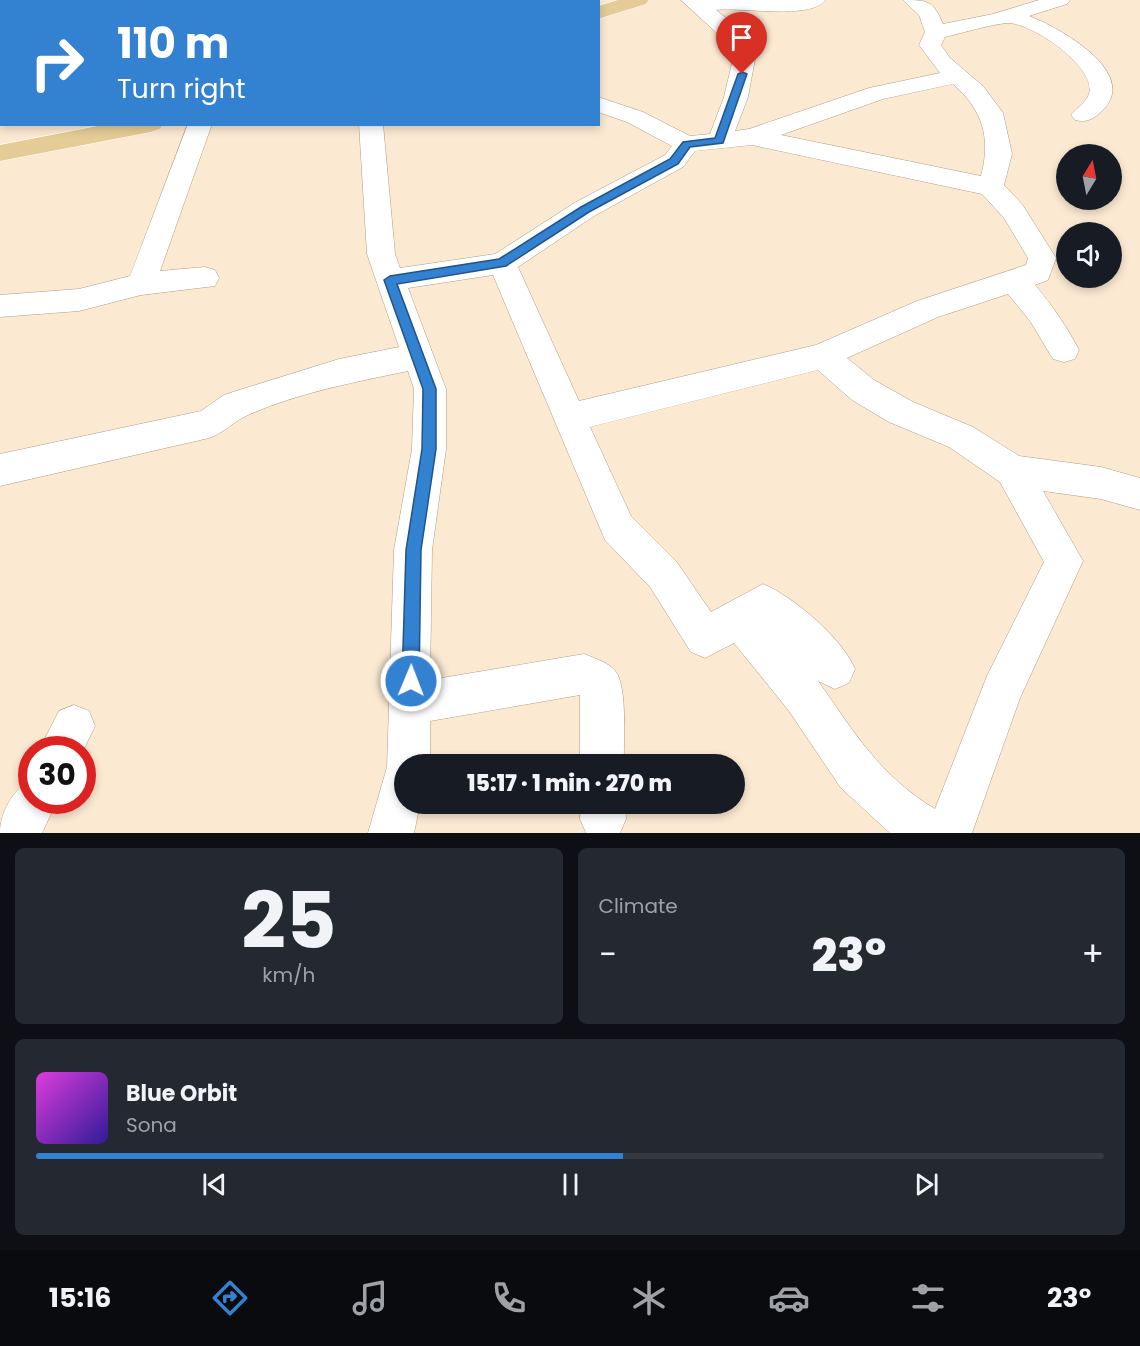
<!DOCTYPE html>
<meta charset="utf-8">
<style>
body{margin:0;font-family:Poppins,sans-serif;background:#242831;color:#f1f3f6;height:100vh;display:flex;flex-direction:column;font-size:22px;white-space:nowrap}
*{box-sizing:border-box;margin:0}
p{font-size:20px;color:#9ea1a6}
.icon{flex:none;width:33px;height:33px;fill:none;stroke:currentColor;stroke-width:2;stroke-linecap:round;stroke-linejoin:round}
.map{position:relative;height:833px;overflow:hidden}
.drawer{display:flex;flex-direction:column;gap:15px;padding:15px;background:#0d0f14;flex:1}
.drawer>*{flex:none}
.guide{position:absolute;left:0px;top:0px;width:600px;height:126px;box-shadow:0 3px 9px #0003;background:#3381d1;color:#fff;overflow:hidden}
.needle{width:39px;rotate:10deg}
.tools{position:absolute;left:1056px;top:144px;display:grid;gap:12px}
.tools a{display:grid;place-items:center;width:66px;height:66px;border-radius:50%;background:#171b24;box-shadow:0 3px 9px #0003;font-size:30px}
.speed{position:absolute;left:18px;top:736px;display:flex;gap:12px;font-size:30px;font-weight:700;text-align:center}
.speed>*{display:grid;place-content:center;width:78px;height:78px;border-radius:50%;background:#171b24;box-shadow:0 3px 9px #0003;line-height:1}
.speed .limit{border:9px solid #d22;background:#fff;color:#111}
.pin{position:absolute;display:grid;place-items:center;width:51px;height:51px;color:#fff;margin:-62px -26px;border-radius:50% 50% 50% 0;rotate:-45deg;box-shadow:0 0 6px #0007}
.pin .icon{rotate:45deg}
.me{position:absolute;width:66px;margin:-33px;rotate:1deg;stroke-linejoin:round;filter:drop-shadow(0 0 4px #0008)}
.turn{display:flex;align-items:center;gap:21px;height:126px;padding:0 18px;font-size:27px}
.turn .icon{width:78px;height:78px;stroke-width:2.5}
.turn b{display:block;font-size:42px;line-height:51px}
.big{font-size:45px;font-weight:800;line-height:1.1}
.drawer .tile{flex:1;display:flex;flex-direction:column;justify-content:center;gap:9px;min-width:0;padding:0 21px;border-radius:9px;background:#242831}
.drawer .dial{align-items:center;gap:0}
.dial b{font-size:78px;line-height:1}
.song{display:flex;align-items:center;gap:18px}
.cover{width:72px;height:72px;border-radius:9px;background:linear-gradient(135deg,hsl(300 70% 55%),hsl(250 70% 35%))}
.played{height:6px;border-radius:3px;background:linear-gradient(90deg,#3381d1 55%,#363941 55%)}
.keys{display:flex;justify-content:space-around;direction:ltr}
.heat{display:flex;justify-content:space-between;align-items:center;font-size:33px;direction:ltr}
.drawer .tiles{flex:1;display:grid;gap:15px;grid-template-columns:1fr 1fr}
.tile:last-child{grid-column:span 2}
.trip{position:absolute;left:394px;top:754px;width:351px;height:60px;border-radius:30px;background:#171b24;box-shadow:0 3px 9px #0003;font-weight:800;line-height:60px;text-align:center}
.tabs{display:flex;height:96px;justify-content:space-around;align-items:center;background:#090b0e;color:#9ea1a6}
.tabs .icon{width:42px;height:42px}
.tabs .current{color:#3381d1}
.tabs b{font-size:27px;color:#f1f3f6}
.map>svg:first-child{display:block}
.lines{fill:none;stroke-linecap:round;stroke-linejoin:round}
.minor-casing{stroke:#af9e88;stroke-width:1}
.major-casing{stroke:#fff;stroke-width:1}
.minor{fill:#fff;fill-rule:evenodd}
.major{fill:#e5cc97;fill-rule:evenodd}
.route{fill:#3381d1;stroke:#215488;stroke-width:1.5}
</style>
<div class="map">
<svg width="1140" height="833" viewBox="0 0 1140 833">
<rect width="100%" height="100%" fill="#fbe9d2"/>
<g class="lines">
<defs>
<g id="minor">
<polygon points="235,0 264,0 265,2 236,2"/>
<polygon points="365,0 385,0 386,2 366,2"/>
<path d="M681 0H825C812 20 742 7 716 10L736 26 755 59 748 97 735 131 749 129 869 88 940 73 919 45 925 32 919 15 903 0C927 0 933 0 943 24L993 14 1039 0H1070L1067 4 1029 16C1058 27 1140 72 1103 110 1094 119 1087 123 1075 120L1071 115C1076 108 1086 103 1089 94 1097 67 1032 23 1008 23 992 24 962 33 945 37L941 45 950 58 983 86 1003 113 1012 154 1004 185 1022 204 1056 258 1048 280 1035 285C1052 305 1067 327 1079 350L1075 359 1064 362 1053 359 1030 321 1008 294 938 317 847 358 874 380 913 402 973 427 1019 456 1101 467 1140 478V510L1101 499 1043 491 1083 561 1020 698 972 833H890L841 788 789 711 734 643 705 658 691 652 650 587 605 540 493 275 408 288 446 389V449L432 550 430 680 584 654C594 658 610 663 616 672 628 690 623 742 624 765H580V695L430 721V765H405V804H420L414 833H368L387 767 394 550 412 449 414 389 408 371C355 382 297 393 248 415 234 421 224 433 209 438L0 486V454L201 411 224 395 236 391 339 359 399 347 367 254 359 124H383L395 254 400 268 495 254 576 202 665 155 672 146 627 122 598 112V97L643 112 690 136 710 134 724 97 733 59 719 35ZM953 84C983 110 991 138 981 176L781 135 883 99ZM752 145 982 194 1004 218 1028 258 1026 265 917 301 816 345 579 401 518 267 594 216 683 167 695 151ZM818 370 852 400 889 422 949 447 1000 482 1044 562 987 676 935 809C880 776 854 732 818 681L835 689 849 683 855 669C842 638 794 597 763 584L711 612 676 561 631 516 590 427Z"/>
<polygon points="188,124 212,124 160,271 205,267 215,270 219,278 215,286 141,295 79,311 0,317 0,295 79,289 130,276"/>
<polygon points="74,705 89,711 95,726 82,753 82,750 39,750 59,711"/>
<path d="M32 780V801H57L42 833H0C0 813 13 788 32 780Z"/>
<polygon points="581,804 625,804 626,819 620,833 586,833 580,819"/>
</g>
<g id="major">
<polygon points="618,0 649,0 646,4 598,19 598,6"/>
<polygon points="108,124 163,124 160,129 151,132 0,161 0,145"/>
</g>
</defs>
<use href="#minor" class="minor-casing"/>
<use href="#major" class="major-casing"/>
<use href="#minor" class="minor"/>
<use href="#major" class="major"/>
</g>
<polygon class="route" points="742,72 747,74 723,143 690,147 678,164 589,212 506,266 397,284 436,389 436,449 421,550 419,681 417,687 411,690 405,687 402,681 406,550 422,449 423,389 384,280 390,276 499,259 581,207 670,159 683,142 715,138 738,74"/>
</svg>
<div class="tools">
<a><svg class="needle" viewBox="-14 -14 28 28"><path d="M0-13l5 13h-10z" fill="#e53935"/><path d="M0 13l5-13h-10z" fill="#9ea1a6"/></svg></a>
<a><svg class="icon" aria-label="sound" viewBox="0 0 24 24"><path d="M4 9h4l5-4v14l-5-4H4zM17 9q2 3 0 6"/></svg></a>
</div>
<div class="speed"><div class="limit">30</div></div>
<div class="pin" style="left:742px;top:74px;background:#d93025"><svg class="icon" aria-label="arrive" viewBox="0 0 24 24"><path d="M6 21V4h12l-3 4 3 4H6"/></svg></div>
<svg class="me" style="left:411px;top:681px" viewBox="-20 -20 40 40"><circle r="17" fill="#3381d1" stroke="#fff" stroke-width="3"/><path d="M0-11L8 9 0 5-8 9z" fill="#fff"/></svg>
<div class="trip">15:17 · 1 min · 270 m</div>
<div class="guide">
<div class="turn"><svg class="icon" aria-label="right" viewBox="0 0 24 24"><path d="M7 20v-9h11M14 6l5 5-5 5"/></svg><div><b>110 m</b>Turn right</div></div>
</div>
</div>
<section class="drawer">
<div class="tiles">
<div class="tile dial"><b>25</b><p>km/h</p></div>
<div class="tile"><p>Climate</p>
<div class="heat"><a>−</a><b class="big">23°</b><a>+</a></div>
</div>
<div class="tile">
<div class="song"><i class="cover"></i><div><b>Blue Orbit</b><p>Sona</p></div></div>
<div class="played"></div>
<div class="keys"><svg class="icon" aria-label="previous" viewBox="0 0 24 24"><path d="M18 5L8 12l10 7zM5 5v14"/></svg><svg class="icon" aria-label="pause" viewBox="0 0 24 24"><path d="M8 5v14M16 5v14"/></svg><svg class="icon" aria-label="next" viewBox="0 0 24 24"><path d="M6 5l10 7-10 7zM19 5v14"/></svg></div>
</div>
</div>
</section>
<nav class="tabs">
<b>15:16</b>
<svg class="icon current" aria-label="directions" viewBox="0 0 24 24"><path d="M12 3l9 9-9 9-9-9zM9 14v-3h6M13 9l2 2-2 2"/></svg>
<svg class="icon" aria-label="music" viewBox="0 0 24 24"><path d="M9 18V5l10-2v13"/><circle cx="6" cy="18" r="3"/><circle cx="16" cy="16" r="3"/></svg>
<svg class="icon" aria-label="phone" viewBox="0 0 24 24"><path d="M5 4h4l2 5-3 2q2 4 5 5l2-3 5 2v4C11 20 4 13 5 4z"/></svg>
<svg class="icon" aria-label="climate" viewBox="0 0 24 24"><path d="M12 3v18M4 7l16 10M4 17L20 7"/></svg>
<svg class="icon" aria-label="car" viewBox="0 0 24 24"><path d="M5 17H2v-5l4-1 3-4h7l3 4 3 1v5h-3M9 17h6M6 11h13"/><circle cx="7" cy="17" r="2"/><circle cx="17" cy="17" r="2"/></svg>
<svg class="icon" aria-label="filters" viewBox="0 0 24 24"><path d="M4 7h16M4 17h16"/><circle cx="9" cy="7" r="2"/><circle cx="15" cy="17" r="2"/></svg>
<b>23°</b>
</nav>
